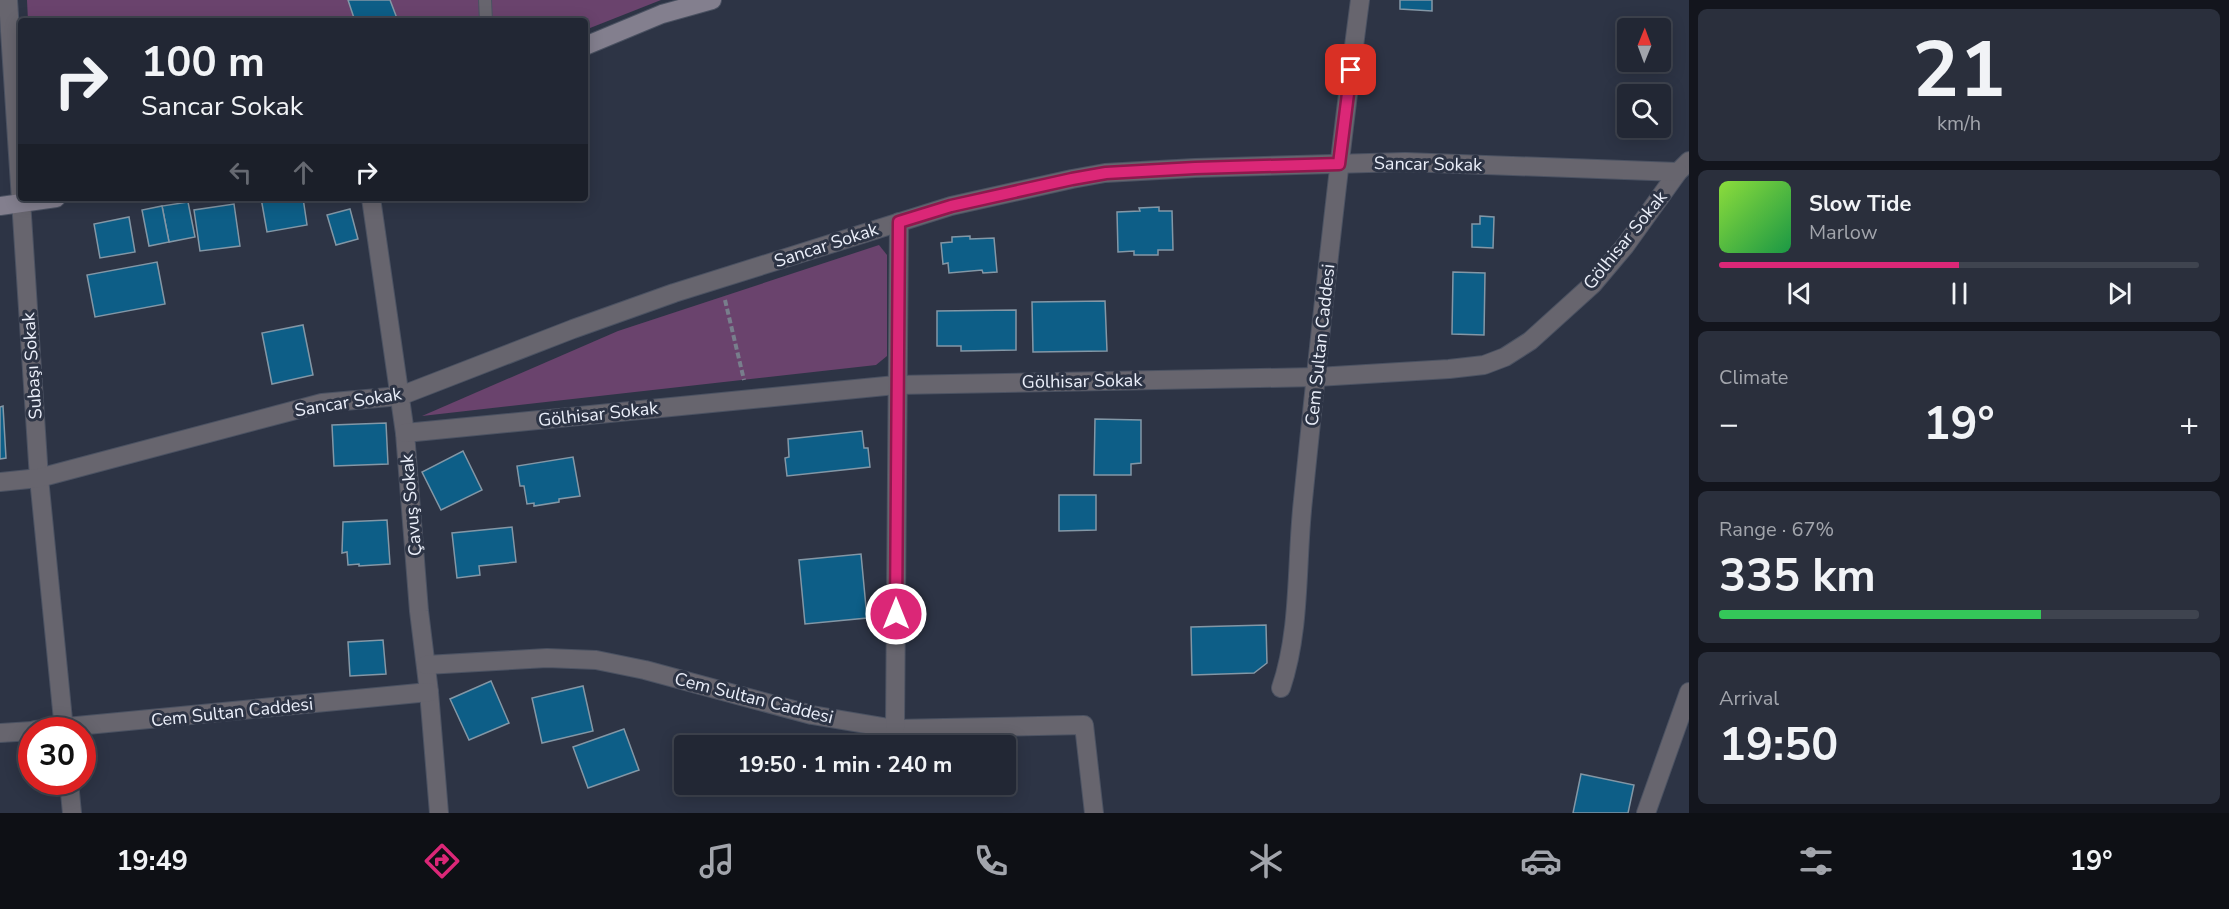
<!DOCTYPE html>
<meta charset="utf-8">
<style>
body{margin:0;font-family:"Nunito Sans",sans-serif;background:#2a2f3c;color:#f1f3f6;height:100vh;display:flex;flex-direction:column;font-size:22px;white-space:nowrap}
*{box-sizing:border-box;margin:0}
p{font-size:20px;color:#a2a5ac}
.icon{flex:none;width:33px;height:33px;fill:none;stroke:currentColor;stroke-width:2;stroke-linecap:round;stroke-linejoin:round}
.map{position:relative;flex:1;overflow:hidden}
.panel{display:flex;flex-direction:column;gap:9px;padding:9px;background:#13151d;width:540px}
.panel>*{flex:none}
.guide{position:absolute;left:18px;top:18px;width:570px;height:183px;border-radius:6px;box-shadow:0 3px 15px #0003,0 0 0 2px #3f444f;background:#222734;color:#f1f3f6;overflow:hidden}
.needle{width:39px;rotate:1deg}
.fabs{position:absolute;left:1617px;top:18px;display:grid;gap:12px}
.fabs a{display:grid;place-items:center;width:54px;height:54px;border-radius:6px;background:#222734;box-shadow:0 3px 15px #0003,0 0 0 2px #3f444f;font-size:30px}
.speed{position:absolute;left:18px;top:717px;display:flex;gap:12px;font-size:30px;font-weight:700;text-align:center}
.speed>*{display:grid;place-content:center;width:78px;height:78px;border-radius:50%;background:#222734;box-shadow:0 3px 15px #0003,0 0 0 2px #3f444f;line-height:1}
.speed .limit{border:9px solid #d22;background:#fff;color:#111}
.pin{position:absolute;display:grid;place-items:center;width:51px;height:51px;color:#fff;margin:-26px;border-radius:12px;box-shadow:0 3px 9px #0006}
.me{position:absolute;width:66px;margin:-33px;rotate:0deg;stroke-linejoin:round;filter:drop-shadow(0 0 4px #0008)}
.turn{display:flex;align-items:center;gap:21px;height:126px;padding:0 24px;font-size:27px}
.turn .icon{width:78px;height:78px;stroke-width:2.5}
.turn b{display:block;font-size:42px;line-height:51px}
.lanes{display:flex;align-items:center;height:57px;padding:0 24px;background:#0003;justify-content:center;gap:30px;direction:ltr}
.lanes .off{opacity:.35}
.big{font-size:45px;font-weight:700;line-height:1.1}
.panel .widget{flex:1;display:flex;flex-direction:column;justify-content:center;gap:9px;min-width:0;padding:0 21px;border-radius:9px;background:#2a2f3c}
.panel .dial{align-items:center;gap:0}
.dial b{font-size:78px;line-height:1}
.song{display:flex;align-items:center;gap:18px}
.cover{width:72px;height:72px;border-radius:9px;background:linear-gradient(135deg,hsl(90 70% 55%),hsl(140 70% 35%))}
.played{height:6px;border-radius:3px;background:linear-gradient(90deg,#db2777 50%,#3f444f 50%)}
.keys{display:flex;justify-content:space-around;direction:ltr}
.heat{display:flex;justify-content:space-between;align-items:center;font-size:33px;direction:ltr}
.charge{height:9px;border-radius:4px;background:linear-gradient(90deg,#34c759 67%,#3f444f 0)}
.trip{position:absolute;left:674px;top:735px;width:342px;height:60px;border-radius:6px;background:#222734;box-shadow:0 3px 15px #0003,0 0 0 2px #3f444f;font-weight:700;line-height:60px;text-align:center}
.tabs{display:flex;height:96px;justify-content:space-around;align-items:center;background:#0e1015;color:#a2a5ac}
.tabs .icon{width:42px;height:42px}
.tabs .on{color:#db2777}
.tabs b{font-size:27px;color:#f1f3f6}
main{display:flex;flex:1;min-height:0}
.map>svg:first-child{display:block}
.green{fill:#6a436d}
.building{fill:#0d5e87;stroke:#8397a6;stroke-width:1.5}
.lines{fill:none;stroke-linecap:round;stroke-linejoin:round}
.lane-casing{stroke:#4b5262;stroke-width:14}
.street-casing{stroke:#4b5262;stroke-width:20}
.secondary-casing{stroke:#4b5262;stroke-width:20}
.path{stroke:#787e8c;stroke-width:4;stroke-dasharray:6 3;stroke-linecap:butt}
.lane{stroke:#67656e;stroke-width:12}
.street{stroke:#67656e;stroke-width:18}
.secondary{stroke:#837f8e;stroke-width:18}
.route-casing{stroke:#8e194d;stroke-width:15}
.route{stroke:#db2777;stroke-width:10}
.labels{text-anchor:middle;stroke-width:6;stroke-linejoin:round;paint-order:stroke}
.street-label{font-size:18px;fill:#eaeef9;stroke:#2d3445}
</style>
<main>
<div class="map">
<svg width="1689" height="813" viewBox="0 0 1689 813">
<rect width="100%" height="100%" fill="#2d3445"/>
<g class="green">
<polygon points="27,0 661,0 585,30 585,21 28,21"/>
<polygon points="879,245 887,255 887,356 876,365 422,416 618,331"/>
</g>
<g class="building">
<polygon points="348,0 390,0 398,21 355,21"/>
<polygon points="1400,0 1432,0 1432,11 1400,9"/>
<polygon points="261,198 303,198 307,225 267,232"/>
<polygon points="188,202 195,237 169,242 162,206"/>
<polygon points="234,204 240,246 200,251 194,210"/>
<polygon points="162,206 169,242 149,246 142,210"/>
<polygon points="1159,207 1159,211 1172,211 1173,250 1158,250 1158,255 1134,255 1134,251 1118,252 1117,212 1140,211 1139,208"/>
<polygon points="350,209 358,239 336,245 327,215"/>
<polygon points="1480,216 1494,217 1493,248 1472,247 1472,224 1480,224"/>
<polygon points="129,217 135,252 100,258 94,224"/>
<polygon points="970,236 970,239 994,238 997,272 983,273 982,270 949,273 948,263 943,264 941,243 952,242 952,237"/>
<polygon points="157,262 165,304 95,317 87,275"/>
<polygon points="1453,272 1485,273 1484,335 1452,334"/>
<polygon points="1105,301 1107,351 1033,352 1032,302"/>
<polygon points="1016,310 1016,350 961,351 961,346 937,346 937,311"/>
<polygon points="303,325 313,375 272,384 262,333"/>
<polygon points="3,406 6,458 0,459 0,407"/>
<polygon points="1095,419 1141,420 1141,463 1131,464 1131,475 1094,475"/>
<polygon points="386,423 388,464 334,466 332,425"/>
<polygon points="862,431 864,448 868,448 870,467 787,476 785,458 789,457 788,439"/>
<polygon points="463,451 482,490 441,510 422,472"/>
<polygon points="573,457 580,496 559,499 559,502 534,506 534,503 527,504 524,486 520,486 517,466"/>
<polygon points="1059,495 1096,495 1096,530 1059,531"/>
<polygon points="387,520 390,564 359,566 359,564 348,565 347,552 342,553 343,522"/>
<polygon points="512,527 516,562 479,566 480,575 457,578 452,533"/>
<polygon points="861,554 867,618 805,624 799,560"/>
<polygon points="1266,625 1267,663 1254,673 1192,675 1191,627"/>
<polygon points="383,640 386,674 350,676 348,642"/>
<polygon points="491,681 509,723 469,740 450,699"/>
<polygon points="583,686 593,731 542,743 532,698"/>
<polygon points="624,729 639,770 588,788 573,747"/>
<polygon points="1581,774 1634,785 1628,813 1573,813"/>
</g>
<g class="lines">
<defs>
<polyline id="lane" points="485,0 486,21"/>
<g id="street">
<polyline points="8,0 39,478 64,730"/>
<polyline points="371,198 405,433 419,611 429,692 439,813"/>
<polyline points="405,433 896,385 1317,377 1449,369 1484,365 1505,357 1530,341 1593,284 1625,246 1678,172 1689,161"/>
<polyline points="0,482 39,478 322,403 400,396 573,329 674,293 951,206 1072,179 1105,173 1195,168 1405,162 1678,172"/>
<polyline points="426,665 547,658 596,660 645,670 812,715 895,729 1084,725 1094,813"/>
<path d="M1281 688C1301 629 1296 562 1303 500 1320 333 1338 166 1360 0"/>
<polyline points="895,729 899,222"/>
<polyline points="35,730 429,692"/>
<polyline points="0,733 32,731"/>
<polyline points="69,782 72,813"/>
<polyline points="1646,813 1689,692"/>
</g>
<g id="secondary">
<polyline points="585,46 662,14 712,0"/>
<polyline points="0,206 56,198"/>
</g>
</defs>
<use href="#lane" class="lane-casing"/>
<use href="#street" class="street-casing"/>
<use href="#secondary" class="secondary-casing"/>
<polyline class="path" points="725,300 744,380"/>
<use href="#lane" class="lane"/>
<use href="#street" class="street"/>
<use href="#secondary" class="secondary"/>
</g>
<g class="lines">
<defs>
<polyline id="route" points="896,614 899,222 951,206 1072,179 1106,173 1195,168 1339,164 1351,70"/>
</defs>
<use href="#route" class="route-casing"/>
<use href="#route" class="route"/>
</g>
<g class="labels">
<g class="street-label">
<text transform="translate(1428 164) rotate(1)" y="6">Sancar Sokak</text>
<text transform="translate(1625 240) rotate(-51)" y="6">Gölhisar Sokak</text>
<text transform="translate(826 245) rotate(-18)" y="6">Sancar Sokak</text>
<text transform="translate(1320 345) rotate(-84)" y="6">Cem Sultan Caddesi</text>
<text transform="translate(32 366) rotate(-94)" y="6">Subaşı Sokak</text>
<text transform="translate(1082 381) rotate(-1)" y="6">Gölhisar Sokak</text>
<text transform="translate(348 402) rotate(-9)" y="6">Sancar Sokak</text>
<text transform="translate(598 414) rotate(-6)" y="6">Gölhisar Sokak</text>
<text transform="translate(411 505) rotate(-95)" y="6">Çavuş Sokak</text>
<text transform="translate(754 698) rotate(14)" y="6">Cem Sultan Caddesi</text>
<text transform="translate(232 712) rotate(-6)" y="6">Cem Sultan Caddesi</text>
</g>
</g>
</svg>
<div class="fabs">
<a><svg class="needle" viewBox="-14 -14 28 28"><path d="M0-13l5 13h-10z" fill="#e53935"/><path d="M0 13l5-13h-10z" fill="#a2a5ac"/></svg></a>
<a><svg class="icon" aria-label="search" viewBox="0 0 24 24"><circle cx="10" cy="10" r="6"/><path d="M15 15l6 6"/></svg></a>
</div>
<div class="speed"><div class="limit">30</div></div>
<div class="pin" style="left:1351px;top:70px;background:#d93025"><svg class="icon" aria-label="arrive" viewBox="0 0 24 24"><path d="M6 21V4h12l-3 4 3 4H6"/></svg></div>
<svg class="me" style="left:896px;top:614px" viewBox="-20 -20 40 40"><circle r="17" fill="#db2777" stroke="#fff" stroke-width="3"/><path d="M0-11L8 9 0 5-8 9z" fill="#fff"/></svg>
<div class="trip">19:50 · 1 min · 240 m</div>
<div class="guide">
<div class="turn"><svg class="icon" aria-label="right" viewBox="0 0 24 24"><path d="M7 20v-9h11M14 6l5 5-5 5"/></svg><div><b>100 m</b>Sancar Sokak</div></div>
<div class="lanes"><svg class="icon off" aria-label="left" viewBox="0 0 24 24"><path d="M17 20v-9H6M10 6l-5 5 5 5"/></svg><svg class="icon off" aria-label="ahead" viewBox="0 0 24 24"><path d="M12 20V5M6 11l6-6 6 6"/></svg><svg class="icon" aria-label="right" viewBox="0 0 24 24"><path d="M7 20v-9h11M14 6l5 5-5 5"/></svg></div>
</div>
</div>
<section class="panel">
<div class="widget dial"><b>21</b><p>km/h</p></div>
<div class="widget">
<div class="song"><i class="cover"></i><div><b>Slow Tide</b><p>Marlow</p></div></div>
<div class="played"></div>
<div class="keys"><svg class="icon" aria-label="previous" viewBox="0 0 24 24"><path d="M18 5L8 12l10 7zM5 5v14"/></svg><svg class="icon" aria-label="pause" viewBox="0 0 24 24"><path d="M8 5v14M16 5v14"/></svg><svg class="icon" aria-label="next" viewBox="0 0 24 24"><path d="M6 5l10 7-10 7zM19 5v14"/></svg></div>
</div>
<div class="widget"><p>Climate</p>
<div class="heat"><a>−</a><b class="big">19°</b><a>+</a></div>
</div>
<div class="widget"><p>Range · 67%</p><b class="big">335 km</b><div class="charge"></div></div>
<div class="widget"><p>Arrival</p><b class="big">19:50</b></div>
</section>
</main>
<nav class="tabs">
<b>19:49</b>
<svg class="icon on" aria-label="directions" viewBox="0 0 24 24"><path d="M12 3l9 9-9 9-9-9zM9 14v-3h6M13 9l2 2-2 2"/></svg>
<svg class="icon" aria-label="music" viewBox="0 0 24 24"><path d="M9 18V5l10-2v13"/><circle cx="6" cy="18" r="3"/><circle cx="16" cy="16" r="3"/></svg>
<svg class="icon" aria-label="phone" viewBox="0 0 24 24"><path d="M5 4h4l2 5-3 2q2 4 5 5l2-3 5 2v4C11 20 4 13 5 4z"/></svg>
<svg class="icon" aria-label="climate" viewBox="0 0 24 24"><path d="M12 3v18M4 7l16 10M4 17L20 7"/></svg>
<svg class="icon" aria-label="car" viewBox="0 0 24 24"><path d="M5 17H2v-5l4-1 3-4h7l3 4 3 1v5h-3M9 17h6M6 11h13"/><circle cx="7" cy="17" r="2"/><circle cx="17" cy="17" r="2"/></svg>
<svg class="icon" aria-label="filters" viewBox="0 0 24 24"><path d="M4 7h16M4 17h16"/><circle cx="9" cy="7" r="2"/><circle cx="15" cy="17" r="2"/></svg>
<b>19°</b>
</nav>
